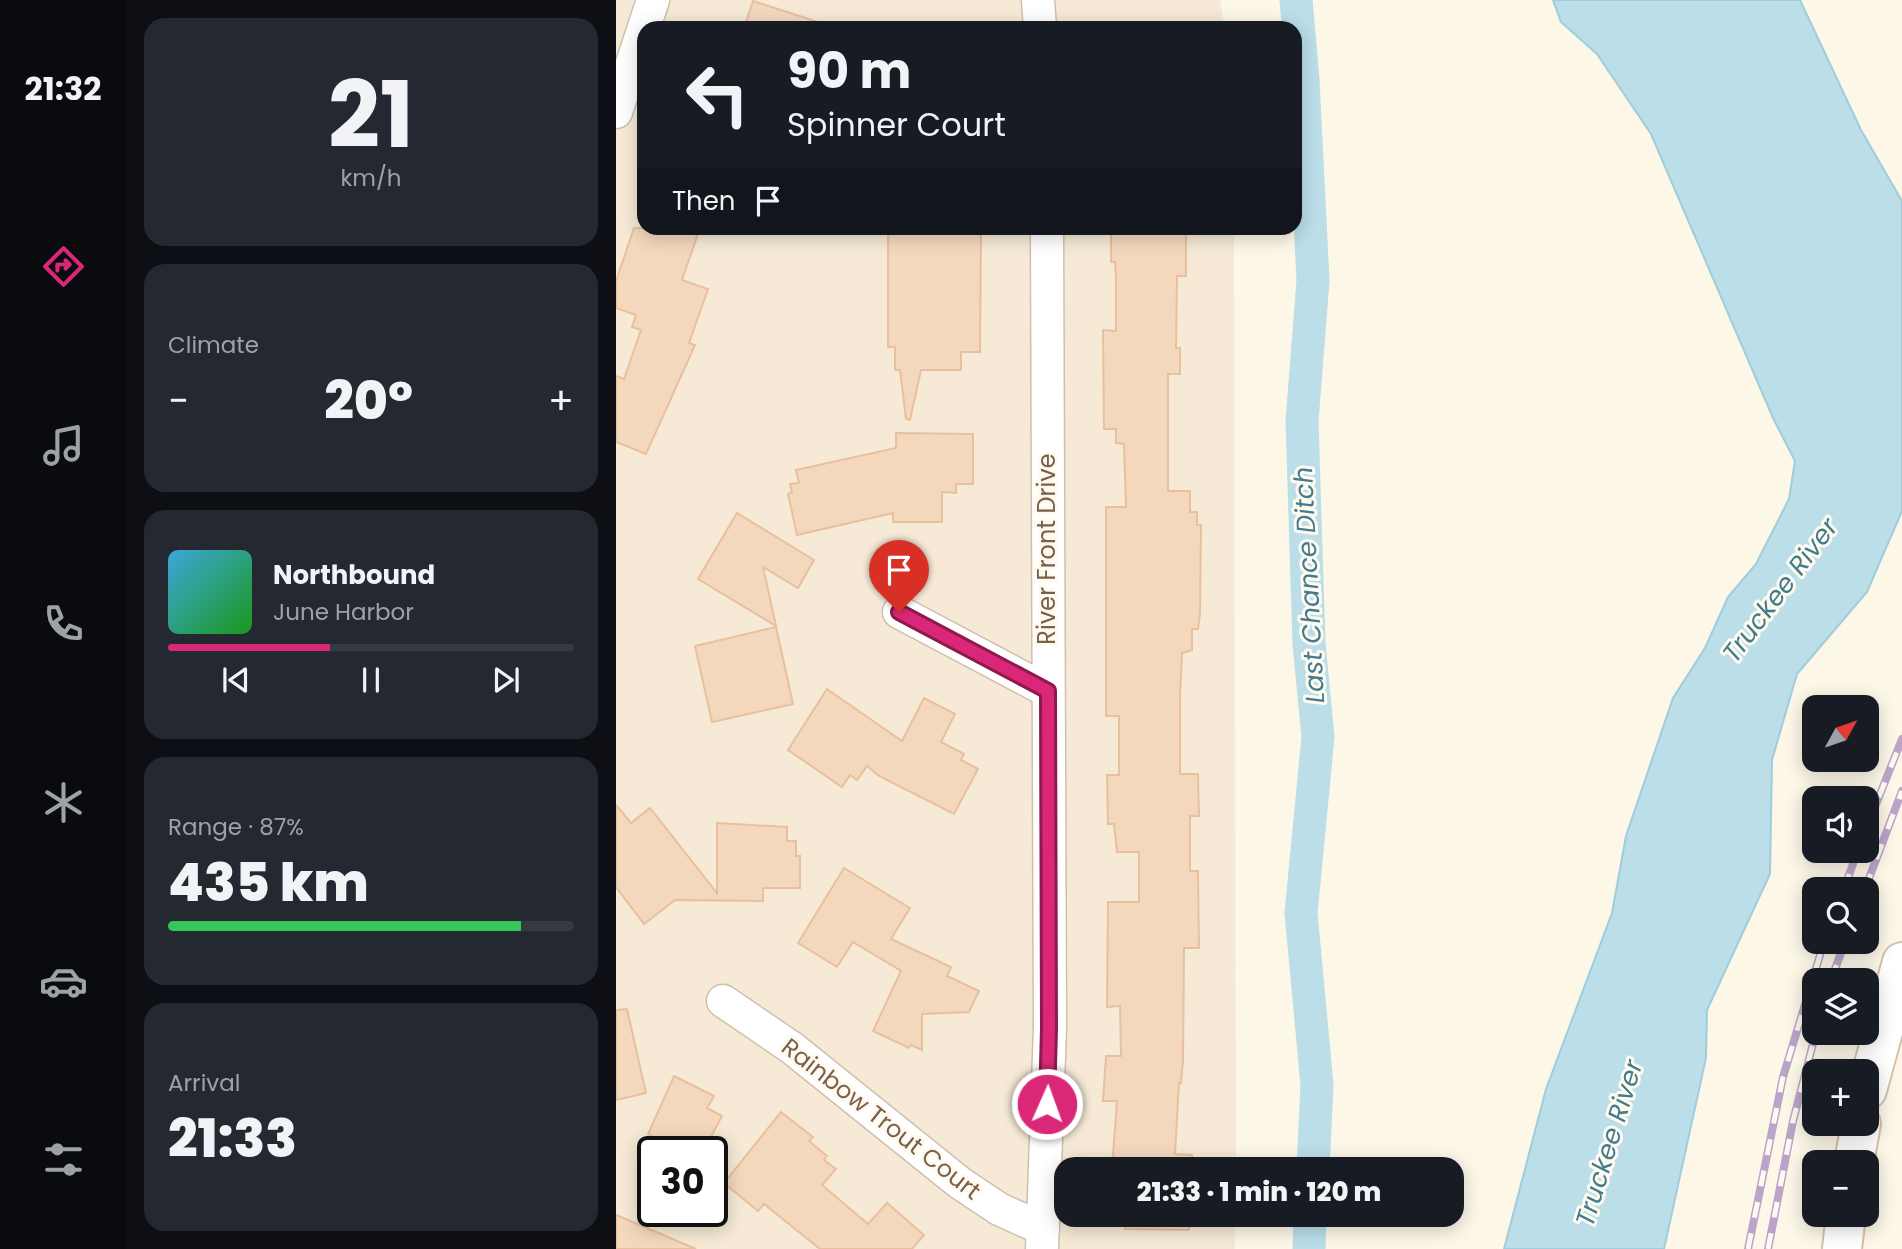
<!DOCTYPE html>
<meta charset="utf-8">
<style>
body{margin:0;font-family:Poppins,sans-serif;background:#242831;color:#f1f3f6;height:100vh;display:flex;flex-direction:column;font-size:26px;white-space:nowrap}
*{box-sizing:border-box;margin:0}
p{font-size:23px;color:#9ea1a6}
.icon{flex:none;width:38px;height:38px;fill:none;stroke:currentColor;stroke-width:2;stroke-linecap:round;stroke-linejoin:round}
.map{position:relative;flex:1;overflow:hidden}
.sheet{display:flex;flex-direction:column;gap:18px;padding:18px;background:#0d0f14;width:490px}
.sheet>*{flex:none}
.hud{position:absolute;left:21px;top:21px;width:665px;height:214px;border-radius:21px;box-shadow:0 4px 18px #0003;background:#171b24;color:#f1f3f6;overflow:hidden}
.needle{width:46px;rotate:50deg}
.buttons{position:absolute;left:1186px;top:695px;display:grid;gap:14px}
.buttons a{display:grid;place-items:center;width:77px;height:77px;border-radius:14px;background:#171b24;box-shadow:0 4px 18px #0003;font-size:35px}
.speed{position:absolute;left:21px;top:1136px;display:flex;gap:14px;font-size:35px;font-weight:700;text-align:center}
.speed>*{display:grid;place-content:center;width:91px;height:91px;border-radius:50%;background:#171b24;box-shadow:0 4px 18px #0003;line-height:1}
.speed .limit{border:4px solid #111;border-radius:10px;background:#fff;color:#111}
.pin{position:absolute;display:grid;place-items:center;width:60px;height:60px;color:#fff;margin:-72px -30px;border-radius:50% 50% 50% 0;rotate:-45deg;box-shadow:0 0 7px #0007}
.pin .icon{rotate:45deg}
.me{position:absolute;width:77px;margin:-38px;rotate:2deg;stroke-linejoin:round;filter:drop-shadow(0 0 5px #0008)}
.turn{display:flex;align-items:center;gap:24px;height:147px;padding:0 35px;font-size:32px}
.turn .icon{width:91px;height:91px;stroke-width:2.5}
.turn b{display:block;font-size:49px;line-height:60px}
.then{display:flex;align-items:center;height:66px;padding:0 35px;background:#0003;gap:14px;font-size:26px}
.big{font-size:52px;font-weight:800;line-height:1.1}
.sheet .tile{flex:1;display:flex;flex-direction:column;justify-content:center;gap:10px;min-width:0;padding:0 24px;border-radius:21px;background:#242831}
.sheet .dial{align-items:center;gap:0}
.dial b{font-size:91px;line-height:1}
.song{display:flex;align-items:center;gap:21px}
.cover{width:84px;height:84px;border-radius:10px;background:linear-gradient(135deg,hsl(200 70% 55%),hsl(120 70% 35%))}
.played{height:7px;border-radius:4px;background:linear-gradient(90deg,#db2777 40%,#363941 40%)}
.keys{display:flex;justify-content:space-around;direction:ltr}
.heat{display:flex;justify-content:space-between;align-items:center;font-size:38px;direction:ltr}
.charge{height:10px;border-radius:5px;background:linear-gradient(90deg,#34c759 87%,#363941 0)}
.trip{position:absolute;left:438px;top:1157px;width:410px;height:70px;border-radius:21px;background:#171b24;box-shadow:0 4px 18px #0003;font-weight:800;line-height:70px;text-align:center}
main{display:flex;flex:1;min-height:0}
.dock{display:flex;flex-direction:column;width:126px;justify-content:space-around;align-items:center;background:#090b0e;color:#9ea1a6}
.dock .icon{width:49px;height:49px}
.dock .active{color:#db2777}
.dock b{font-size:32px;color:#f1f3f6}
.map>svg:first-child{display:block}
.residential{fill:#f6ead6;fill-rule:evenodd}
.water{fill:#bbdee9;stroke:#a0cddb;stroke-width:2}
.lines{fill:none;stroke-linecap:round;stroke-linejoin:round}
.canal{stroke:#bbdee9;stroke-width:33}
.building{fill:#f4d8be;stroke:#e8c09d;stroke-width:2}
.street-casing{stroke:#d1bfac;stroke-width:35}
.secondary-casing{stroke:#d6c2ac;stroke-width:42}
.street{stroke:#fff;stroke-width:32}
.secondary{stroke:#fff;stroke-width:38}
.rail-casing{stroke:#bba4c9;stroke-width:8}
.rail{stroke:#fffaef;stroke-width:5;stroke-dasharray:16;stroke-linecap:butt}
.route-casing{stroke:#8e194d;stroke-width:18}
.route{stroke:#db2777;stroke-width:12}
.labels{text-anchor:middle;stroke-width:6;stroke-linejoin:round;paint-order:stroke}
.street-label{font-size:24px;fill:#7a5f4a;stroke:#fffaef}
.water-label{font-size:26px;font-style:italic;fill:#427b8e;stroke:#fffaef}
</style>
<main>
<nav class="dock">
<b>21:32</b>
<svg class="icon active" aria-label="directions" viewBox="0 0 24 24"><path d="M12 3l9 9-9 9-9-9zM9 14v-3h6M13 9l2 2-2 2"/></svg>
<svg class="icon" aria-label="music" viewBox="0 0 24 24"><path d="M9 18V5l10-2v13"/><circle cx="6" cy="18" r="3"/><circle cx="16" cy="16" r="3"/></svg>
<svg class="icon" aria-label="phone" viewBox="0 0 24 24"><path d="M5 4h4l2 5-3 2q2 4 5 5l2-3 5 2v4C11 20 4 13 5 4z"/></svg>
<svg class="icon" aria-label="climate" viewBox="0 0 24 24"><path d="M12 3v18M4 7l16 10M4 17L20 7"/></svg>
<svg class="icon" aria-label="car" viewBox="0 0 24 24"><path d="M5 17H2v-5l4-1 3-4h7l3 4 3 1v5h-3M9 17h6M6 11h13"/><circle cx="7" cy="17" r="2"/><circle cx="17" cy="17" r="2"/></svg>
<svg class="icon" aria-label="filters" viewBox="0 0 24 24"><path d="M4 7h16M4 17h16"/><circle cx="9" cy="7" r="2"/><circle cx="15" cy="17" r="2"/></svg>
</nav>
<section class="sheet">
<div class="tile dial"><b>21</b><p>km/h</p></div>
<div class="tile"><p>Climate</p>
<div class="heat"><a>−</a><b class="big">20°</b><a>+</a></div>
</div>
<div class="tile">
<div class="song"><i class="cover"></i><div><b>Northbound</b><p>June Harbor</p></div></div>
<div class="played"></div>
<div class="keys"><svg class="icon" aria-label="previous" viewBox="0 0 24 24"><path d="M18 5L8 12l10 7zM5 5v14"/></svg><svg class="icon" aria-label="pause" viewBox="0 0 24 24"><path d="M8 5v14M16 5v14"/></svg><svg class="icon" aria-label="next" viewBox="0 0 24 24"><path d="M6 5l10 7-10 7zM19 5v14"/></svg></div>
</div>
<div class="tile"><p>Range · 87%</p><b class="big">435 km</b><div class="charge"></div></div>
<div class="tile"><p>Arrival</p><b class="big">21:33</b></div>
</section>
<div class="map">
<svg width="1286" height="1249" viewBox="0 0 1286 1249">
<rect width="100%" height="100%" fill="#fdf7e8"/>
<path class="residential" d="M0 0H604L609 28H28V228H618L620 1169H450V1214L619 1215V1249H0ZM37 1152H96V1211H37Z"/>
<polygon class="water" points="937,0 1184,0 1245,130 1286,201 1286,511 1251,592 1181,674 1156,760 1154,874 1091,1010 1090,1058 1048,1249 888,1249 930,1089 996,913 1010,836 1057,698 1089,648 1112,597 1140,564 1173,499 1179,461 1157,418 1035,134 981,54 945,22"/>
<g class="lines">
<g class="canal">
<polyline points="680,0 687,80 697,281 686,421 693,644 702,737 685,913 701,1085 697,1169"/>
<polyline points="693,1249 694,1214"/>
</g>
</g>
<g class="building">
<polygon points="137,1 205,23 204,28 128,28"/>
<polygon points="18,228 84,228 66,280 92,289 73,343 79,345 30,454 0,442 0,376 8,379 25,330 16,327 20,315 0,308 0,281"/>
<polygon points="272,228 356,228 356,233 365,233 364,352 345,352 345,370 305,370 294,420 290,419 284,370 279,370 279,347 272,347"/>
<polygon points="495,228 570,228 570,276 561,276 560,348 564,348 564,374 552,374 552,491 574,491 574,512 581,512 581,525 585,525 584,614 582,629 576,629 576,650 566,653 564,696 564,774 582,774 583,816 574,816 574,871 582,871 583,948 568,948 567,1061 565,1083 563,1083 559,1154 576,1155 576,1169 496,1169 501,1101 487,1101 490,1056 505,1056 504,1006 491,1007 492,902 523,902 523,852 501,852 498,824 492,824 491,775 503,775 503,716 490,716 490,507 510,507 508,444 500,443 500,429 488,429 487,330 500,331 500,277 499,262 495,262"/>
<polygon points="280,433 357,434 357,484 340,484 340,493 326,492 326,522 277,522 277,513 181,535 172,494 176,492 174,484 183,483 180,470 280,448"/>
<polygon points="121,513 198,560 182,588 147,567 160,626 82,579"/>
<polygon points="160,627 177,704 96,722 79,646"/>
<polygon points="211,689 286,741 308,698 339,714 325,742 348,754 345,760 362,769 338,814 263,776 251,766 241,780 234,775 226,787 172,750"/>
<polygon points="0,805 15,823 34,808 101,893 101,823 171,827 171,841 180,841 180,856 184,856 184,888 147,888 147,901 59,900 28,924 0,887"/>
<polygon points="228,868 294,908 275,939 335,967 331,976 363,991 353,1012 306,1014 306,1050 295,1045 293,1048 257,1031 285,971 237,942 221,967 182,943"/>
<polygon points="11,1009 30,1093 0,1100 0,1010"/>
<polygon points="58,1076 98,1096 91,1108 106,1116 87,1152 64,1152 32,1134"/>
<polygon points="165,1112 197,1137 193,1141 211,1156 208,1160 220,1169 206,1185 252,1224 271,1203 308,1235 296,1249 204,1249 148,1204 142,1211 108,1183"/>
<polygon points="509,1214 574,1214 573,1230 509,1229"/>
<polygon points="0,1215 80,1249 0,1249"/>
</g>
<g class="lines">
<defs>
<g id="street">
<polyline points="422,0 424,28"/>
<polyline points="0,112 37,0"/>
<polyline points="283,612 432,691"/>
<polyline points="107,1001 176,1048 344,1183 383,1209 427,1229"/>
<polyline points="426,1249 434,1028 431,228"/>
</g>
<g id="secondary">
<polyline points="1251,1090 1286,962"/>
<polyline points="1238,1162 1245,1124"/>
<polyline points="1226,1249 1230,1214"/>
</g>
</defs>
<use href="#street" class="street-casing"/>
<use href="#secondary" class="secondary-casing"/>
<use href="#street" class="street"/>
<use href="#secondary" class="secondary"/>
<defs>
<g id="rail">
<polyline points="1251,827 1286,739"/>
<polyline points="1228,889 1242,850"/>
<polyline points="1249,889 1286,791"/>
<polyline points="1215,980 1229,942"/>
<polyline points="1132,1249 1167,1077 1208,942"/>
<polyline points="1152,1249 1177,1121 1200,1032"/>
</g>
</defs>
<use href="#rail" class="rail-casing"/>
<use href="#rail" class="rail"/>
</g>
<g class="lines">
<defs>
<polyline id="route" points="283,612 432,691 433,1028 431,1104"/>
</defs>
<use href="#route" class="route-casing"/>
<use href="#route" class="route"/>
</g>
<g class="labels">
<g class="street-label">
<text transform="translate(431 549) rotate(-90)" y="8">River Front Drive</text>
<text transform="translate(265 1119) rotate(38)" y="8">Rainbow Trout Court</text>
</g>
<g class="water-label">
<text transform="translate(693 585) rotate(-93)" y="9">Last Chance Ditch</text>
<text transform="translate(1164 590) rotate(-53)" y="9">Truckee River</text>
<text transform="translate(993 1143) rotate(-73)" y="9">Truckee River</text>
</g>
</g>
</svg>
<div class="buttons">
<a><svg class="needle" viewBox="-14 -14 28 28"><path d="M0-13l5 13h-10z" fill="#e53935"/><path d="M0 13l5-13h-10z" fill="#9ea1a6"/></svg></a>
<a><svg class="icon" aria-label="sound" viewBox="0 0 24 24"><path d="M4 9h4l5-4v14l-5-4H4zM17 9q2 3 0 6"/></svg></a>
<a><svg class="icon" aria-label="search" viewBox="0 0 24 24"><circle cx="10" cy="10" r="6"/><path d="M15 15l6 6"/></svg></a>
<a><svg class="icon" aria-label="layers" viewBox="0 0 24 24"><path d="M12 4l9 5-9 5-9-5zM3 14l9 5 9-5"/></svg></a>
<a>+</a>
<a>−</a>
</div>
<div class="speed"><div class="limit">30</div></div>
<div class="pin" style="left:283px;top:612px;background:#d93025"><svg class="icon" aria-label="arrive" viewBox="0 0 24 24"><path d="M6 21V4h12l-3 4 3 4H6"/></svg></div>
<svg class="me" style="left:431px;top:1104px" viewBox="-20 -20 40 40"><circle r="17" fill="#db2777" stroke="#fff" stroke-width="3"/><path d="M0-11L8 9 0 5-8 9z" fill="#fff"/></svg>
<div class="trip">21:33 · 1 min · 120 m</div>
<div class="hud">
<div class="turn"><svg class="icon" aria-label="left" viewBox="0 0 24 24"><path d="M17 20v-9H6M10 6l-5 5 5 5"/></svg><div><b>90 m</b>Spinner Court</div></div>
<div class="then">Then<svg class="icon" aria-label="arrive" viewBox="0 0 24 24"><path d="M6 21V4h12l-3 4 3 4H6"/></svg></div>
</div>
</div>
</main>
